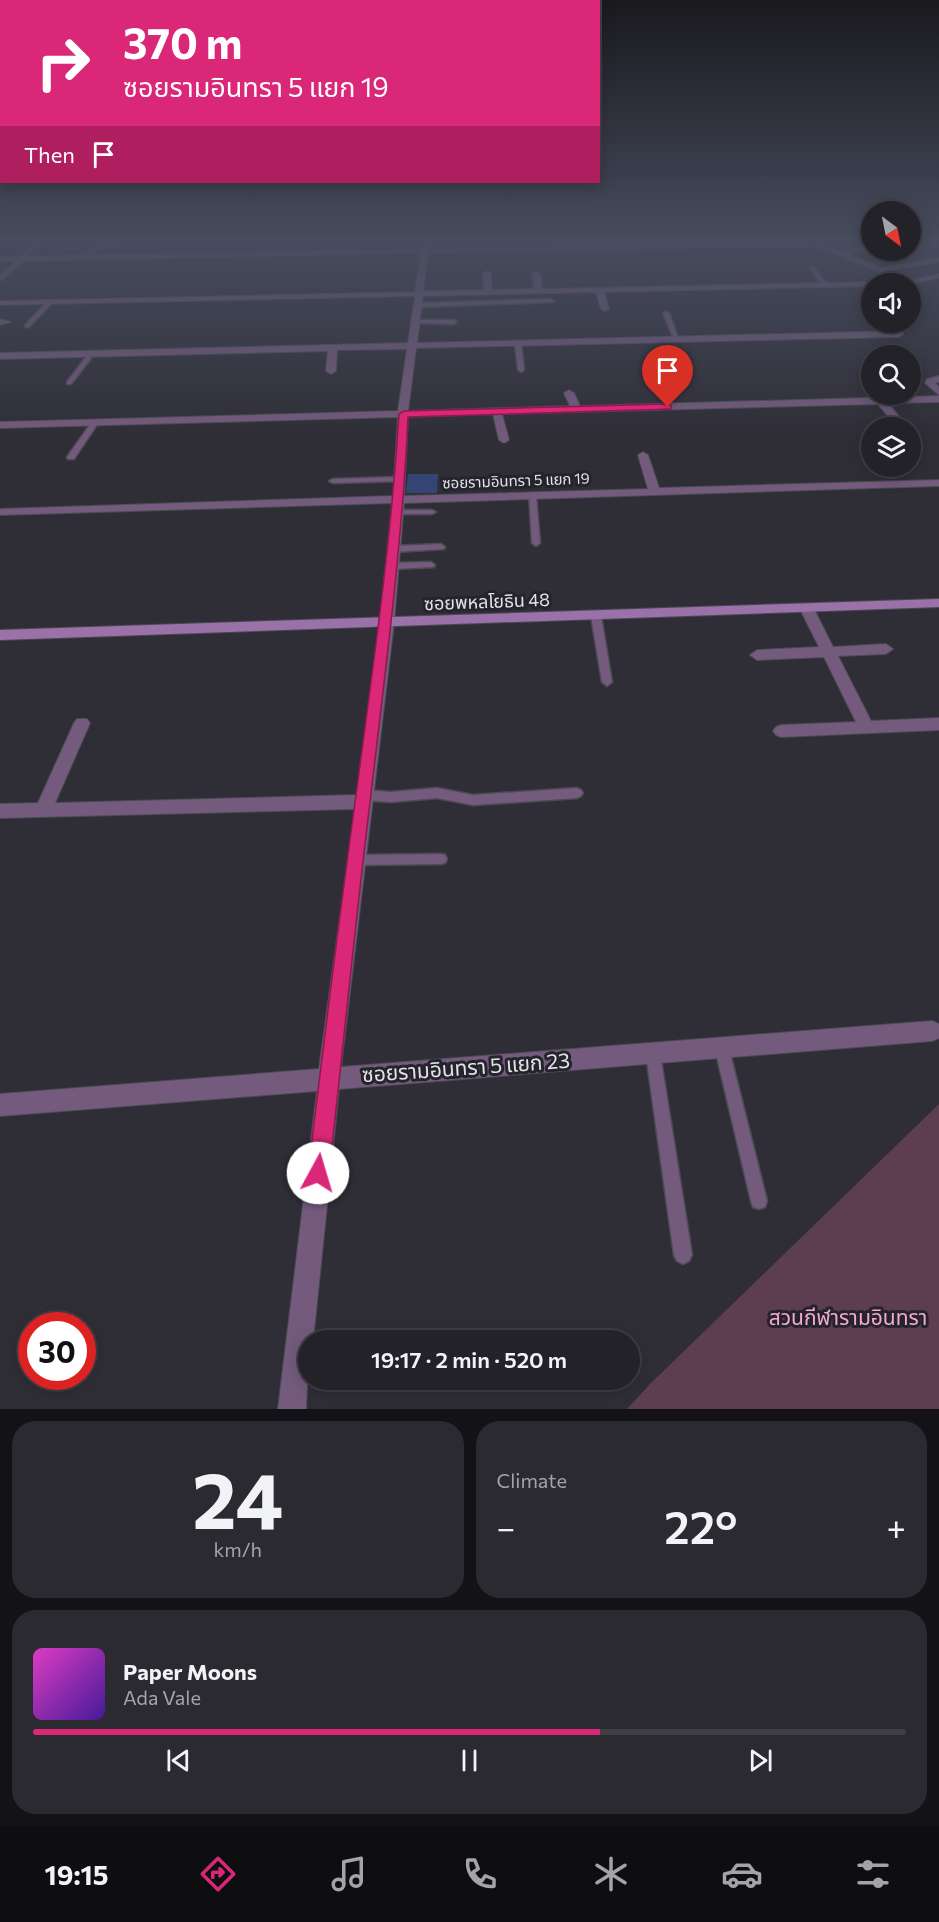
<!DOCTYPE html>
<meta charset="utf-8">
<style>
body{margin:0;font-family:Commissioner,"Noto Sans Thai",sans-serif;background:#2b2a31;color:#f1f3f6;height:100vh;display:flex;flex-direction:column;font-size:22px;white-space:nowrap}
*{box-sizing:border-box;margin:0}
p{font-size:20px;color:#a3a4a8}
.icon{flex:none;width:33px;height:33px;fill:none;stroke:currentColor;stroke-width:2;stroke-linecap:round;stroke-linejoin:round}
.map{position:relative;height:1409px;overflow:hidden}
.side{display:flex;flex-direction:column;gap:12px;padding:12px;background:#131317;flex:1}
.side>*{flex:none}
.guide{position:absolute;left:0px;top:0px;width:600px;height:183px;box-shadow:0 3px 15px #0003,0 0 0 2px #403f46;background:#db2777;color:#fff;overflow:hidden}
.needle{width:39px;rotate:148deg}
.controls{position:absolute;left:861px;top:201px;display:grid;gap:12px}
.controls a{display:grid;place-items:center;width:60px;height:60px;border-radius:50%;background:#232229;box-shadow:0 3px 15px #0003,0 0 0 2px #403f46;font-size:30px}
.speed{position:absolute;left:18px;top:1312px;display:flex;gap:12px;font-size:30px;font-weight:700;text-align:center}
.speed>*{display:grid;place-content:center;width:78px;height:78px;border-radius:50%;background:#232229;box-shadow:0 3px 15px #0003,0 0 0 2px #403f46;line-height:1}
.speed .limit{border:9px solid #d22;background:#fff;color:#111}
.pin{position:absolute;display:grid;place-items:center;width:51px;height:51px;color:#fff;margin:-62px -26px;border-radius:50% 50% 50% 0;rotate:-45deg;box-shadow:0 0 6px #0007}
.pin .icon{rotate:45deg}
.me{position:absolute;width:66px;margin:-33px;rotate:6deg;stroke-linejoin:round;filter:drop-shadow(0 0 4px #0008)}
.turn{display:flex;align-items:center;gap:21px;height:126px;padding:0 24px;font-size:27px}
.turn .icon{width:78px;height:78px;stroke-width:2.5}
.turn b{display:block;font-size:42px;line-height:51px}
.then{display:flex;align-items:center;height:57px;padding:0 24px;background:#0003;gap:12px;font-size:22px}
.big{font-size:45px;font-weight:600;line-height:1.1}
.side .card{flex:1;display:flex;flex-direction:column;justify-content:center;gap:9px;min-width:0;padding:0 21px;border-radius:24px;background:#2b2a31}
.side .dial{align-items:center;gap:0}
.dial b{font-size:78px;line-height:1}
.song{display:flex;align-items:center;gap:18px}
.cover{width:72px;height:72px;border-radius:9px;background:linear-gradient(135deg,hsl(310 70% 55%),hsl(260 70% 35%))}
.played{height:6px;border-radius:3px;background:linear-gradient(90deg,#db2777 65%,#403f46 65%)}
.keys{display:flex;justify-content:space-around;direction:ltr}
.heat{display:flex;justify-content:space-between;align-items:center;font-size:33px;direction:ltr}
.side .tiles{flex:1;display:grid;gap:12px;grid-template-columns:1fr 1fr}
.card:last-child{grid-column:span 2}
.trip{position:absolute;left:298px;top:1330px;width:342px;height:60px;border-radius:30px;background:#232229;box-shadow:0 3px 15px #0003,0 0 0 2px #403f46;font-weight:600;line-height:60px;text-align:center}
.dock{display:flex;height:96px;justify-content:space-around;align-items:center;background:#0e0e10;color:#a3a4a8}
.dock .icon{width:42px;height:42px}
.dock .active{color:#db2777}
.dock b{font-size:27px;color:#f1f3f6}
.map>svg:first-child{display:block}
.green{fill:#5c3e50}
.building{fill:#354573}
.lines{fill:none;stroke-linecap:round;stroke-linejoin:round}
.lane-casing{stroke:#4b4b53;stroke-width:3}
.street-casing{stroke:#4b4b53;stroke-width:2}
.secondary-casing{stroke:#4b4b53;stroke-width:2}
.lane{fill:#745a7d;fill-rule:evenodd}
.street{fill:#745a7d;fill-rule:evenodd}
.secondary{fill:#9b71a9;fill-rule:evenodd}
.route{fill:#db2777;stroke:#8e194d;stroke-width:1.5}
.labels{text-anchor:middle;stroke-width:6;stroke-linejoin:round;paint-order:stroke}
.far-street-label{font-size:15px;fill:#e1e1e7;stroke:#25242d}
.street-label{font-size:18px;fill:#e1e1e7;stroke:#25242d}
.near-street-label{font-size:21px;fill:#e1e1e7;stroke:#25242d}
.near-park-label{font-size:21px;fill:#f6a7d7;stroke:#25242d}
</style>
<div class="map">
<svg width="939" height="1409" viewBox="0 0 939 1409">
<rect width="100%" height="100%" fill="#2f2e37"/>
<polygon class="green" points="939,1104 939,1409 627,1409 650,1384"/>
<polygon class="building" points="408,474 438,474 437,493 406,493"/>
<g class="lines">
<defs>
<g id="lane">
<polygon points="810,268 814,268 827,284 827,286 823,286"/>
<polygon points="551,299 554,301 553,302 419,307 416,305 419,303"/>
<polygon points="48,301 53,302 29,327 25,327 25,325"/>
<polygon points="666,311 669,313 679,340 674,339 663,313"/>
<polygon points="416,320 454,320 457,322 454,324 414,323 414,321"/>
<polygon points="518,341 521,343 524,370 521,372 518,370 515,343"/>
<polygon points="90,352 95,353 71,384 67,384 67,382"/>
<polygon points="92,422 98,423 74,459 68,459 67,457"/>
<polygon points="400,477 404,479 403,481 333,483 329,481 333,479"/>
<polygon points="529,494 535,494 536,496 540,543 536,546 532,543"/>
<polygon points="393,510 432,510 436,512 432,514 396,514 392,512"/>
<polygon points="441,544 445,547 444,549 394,552 390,549 394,546"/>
<polygon points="431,562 435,565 434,567 392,569 388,566 392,563"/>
<polygon points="596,613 601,616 612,682 607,686 602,682 591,616"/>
<polygon points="437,788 473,795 577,788 581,790 583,793 581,796 577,798 473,805 437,798 391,802 363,800 359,798 357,795 359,792 363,790 391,792"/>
<polygon points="441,854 445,855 447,859 445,863 441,864 355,865 351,864 349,860 351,856 355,855"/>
<polygon points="722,1042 727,1044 729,1049 767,1201 765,1207 759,1209 753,1207 751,1201 715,1049 717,1044"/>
<polygon points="653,1047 658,1049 660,1054 692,1255 689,1261 683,1264 677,1261 674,1255 646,1054 648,1049"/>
</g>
<g id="street">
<polygon points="38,241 45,241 29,256 85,255 95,246 122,242 124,245 99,249 93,255 421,249 423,241 429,241 428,249 815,241 841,252 872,245 872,249 848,254 881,268 939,258 939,262 880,272 808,243 805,246 428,253 423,291 484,290 483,273 487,271 491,273 492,290 534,289 532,274 536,272 540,274 542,289 872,282 875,284 872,284 872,286 604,292 609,309 605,311 601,309 596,292 423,296 417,343 899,331 903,334 899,337 416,348 408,411 570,406 564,393 569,390 574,393 580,406 939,396 939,402 888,403 905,424 900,427 896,426 878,404 502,414 509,440 504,443 499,440 493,414 408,417 404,496 648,489 638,455 643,452 648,455 659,488 939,480 939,486 404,503 394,623 341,1067 932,1021 939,1024 939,1038 932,1041 339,1089 313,1341 309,1341 306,1409 278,1409 317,1091 0,1116 0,1094 319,1069 355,809 0,818 0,804 38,803 74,723 77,719 87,719 90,723 55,803 357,795 380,623 392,503 0,515 0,509 393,496 398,417 0,428 0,422 398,411 407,349 337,350 336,371 331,374 326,371 328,351 0,359 0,353 408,343 415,296 0,305 0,301 415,292 421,253 24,261 0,281 0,275 16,261 0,261 0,257 21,256"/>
<polygon points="939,274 939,278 910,284 893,284"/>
<polygon points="0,319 11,322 0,325"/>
<polygon points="939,376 939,382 935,383 939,387 939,395 925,383 927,379"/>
<polygon points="807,605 814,609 833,647 886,644 893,649 886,654 838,656 871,721 939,718 939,730 781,737 776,735 773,731 776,727 781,725 856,722 824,657 757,660 750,655 757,650 819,647 800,609"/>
</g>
<polygon id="secondary" points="939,599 939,607 0,640 0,630"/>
</defs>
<use href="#lane" class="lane-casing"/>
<use href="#street" class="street-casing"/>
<use href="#secondary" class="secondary-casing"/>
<use href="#lane" class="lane"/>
<use href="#street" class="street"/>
<use href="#secondary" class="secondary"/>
</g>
<linearGradient id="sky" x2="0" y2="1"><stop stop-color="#1a191e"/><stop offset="0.55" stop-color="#474c5e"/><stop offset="1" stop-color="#474c5e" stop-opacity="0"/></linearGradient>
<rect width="939" height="438" fill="url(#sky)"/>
<path class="route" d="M668 404 671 405V409L408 417C402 546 385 673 370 802 355 925 343 1049 329 1173L326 1180 318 1183 311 1180 308 1173C323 1049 338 926 355 803 372 673 391 545 399 414L404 411Z"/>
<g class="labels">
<g class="far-street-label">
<text transform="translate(516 481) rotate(-2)" y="5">ซอยรามอินทรา 5 แยก 19</text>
</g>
<g class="street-label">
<text transform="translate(487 602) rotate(-2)" y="6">ซอยพหลโยธิน 48</text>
</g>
<g class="near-street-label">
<text transform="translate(466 1068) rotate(-4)" y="7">ซอยรามอินทรา 5 แยก 23</text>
</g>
<g class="near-park-label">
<text x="848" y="1325">สวนกีฬารามอินทรา</text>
</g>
</g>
</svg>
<div class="controls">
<a><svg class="needle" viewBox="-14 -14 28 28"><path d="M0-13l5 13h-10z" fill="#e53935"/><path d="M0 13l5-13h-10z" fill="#a3a4a8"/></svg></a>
<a><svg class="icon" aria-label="sound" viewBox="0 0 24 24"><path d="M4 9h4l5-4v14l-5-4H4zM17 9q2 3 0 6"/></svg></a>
<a><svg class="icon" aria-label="search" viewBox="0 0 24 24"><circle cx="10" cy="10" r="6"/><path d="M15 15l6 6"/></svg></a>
<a><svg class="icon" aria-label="layers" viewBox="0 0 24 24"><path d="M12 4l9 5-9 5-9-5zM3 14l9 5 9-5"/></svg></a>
</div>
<div class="speed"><div class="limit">30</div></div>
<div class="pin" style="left:668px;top:407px;background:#d93025"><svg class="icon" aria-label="arrive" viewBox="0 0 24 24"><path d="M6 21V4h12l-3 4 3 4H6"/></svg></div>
<svg class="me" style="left:318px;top:1173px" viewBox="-20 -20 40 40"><circle r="19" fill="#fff"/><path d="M0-13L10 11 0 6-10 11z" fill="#db2777"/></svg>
<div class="trip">19:17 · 2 min · 520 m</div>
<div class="guide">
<div class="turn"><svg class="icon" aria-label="right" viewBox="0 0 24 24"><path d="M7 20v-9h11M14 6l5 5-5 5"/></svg><div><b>370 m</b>ซอยรามอินทรา 5 แยก 19</div></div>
<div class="then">Then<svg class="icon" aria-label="arrive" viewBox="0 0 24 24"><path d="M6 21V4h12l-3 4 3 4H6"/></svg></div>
</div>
</div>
<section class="side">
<div class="tiles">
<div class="card dial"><b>24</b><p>km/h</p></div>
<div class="card"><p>Climate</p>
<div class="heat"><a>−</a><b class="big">22°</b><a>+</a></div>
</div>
<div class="card">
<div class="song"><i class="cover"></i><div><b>Paper Moons</b><p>Ada Vale</p></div></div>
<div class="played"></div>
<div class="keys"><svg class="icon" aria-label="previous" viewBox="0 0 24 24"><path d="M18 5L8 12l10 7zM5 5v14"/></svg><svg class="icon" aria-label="pause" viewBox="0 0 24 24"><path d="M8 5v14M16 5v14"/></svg><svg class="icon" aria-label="next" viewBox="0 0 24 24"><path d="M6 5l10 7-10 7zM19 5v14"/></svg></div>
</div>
</div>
</section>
<nav class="dock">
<b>19:15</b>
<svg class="icon active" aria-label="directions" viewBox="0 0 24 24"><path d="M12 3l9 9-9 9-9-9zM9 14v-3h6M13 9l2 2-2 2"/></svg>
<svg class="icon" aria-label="music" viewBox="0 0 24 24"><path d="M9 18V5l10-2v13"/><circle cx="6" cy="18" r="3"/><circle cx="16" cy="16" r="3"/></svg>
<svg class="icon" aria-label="phone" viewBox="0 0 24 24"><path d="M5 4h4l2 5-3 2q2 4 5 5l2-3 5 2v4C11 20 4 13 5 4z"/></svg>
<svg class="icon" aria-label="climate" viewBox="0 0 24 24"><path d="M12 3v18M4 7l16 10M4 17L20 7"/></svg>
<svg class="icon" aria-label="car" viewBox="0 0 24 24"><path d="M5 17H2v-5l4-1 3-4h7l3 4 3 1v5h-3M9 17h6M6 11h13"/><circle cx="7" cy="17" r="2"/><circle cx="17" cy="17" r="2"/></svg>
<svg class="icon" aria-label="filters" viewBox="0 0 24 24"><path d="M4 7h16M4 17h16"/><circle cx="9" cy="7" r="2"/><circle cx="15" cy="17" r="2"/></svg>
</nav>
